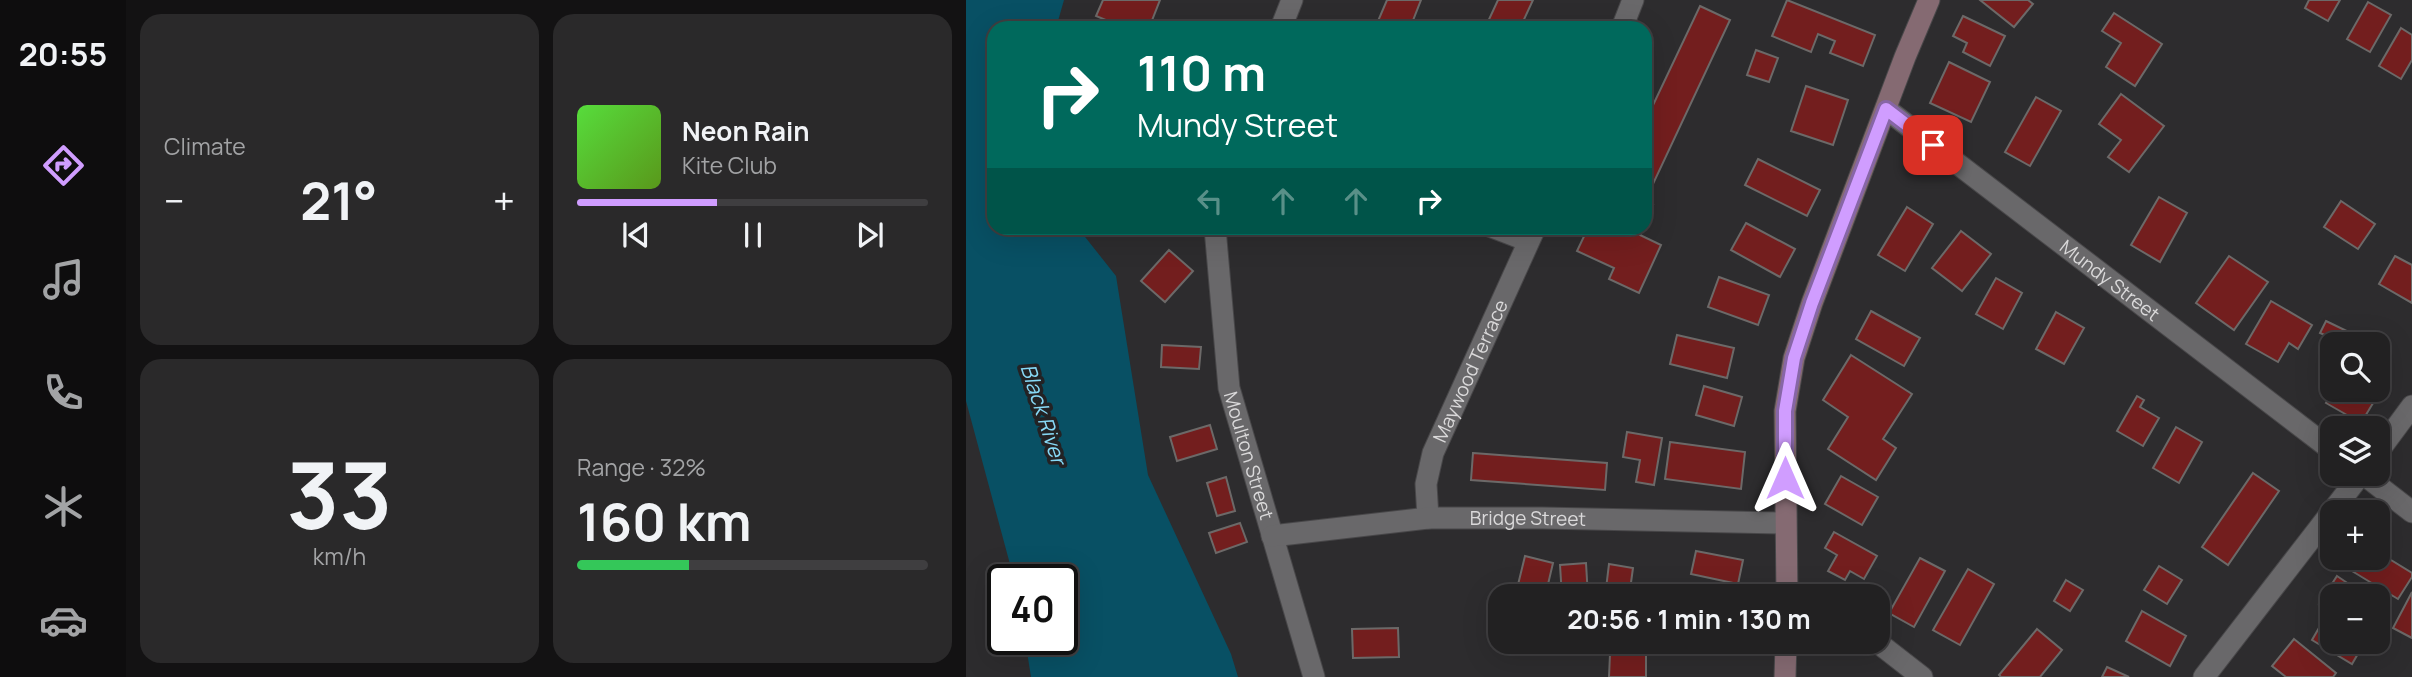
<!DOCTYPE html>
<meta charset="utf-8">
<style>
body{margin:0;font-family:Manrope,sans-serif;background:#2a292a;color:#f1f3f6;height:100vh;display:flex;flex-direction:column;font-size:26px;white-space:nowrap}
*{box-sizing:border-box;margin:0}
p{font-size:23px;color:#a2a3a5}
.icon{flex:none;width:38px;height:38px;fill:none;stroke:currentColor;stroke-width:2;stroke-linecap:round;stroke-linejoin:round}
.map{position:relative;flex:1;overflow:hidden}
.details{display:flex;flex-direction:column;gap:14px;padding:14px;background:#131213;width:840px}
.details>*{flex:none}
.top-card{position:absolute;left:21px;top:21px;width:665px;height:214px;border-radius:21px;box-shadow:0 7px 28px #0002,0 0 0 2px #3f3e40;background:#00695c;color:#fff;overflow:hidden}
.controls{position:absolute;left:1354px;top:332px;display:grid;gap:14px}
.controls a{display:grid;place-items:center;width:70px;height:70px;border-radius:14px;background:#222122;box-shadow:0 7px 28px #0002,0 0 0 2px #3f3e40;font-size:35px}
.speed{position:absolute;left:21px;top:564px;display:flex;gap:14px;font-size:35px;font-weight:700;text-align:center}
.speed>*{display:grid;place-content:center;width:91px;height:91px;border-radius:50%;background:#222122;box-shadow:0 7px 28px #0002,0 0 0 2px #3f3e40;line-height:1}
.speed .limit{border:4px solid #111;border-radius:10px;background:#fff;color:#111}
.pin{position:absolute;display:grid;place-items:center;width:60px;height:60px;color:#fff;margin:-30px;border-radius:14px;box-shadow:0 4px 10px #0006}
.me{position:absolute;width:77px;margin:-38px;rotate:0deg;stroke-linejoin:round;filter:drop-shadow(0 0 5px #0008)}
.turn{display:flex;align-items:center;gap:24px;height:147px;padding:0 35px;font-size:32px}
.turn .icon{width:91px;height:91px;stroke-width:2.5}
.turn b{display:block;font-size:49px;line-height:60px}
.lanes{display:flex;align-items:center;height:66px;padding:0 35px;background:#0003;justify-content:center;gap:35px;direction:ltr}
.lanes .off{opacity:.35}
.big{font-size:52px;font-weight:700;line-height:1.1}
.details .tile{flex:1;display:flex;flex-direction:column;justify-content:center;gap:10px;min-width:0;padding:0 24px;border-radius:21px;background:#2a292a}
.details .dial{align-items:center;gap:0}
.dial b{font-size:91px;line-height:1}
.song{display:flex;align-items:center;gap:21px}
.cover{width:84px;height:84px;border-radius:10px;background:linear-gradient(135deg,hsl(110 70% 55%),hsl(90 70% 35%))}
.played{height:7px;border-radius:4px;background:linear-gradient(90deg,#d09dff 40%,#3f3e40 40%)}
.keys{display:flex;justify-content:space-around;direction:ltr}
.heat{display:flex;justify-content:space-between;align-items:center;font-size:38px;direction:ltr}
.charge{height:10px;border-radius:5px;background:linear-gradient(90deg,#34c759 32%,#3f3e40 0)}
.details .tiles{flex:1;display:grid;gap:14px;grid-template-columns:repeat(2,1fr)}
.trip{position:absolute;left:522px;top:584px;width:402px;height:70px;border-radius:21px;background:#222122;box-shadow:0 7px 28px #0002,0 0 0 2px #3f3e40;font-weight:700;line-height:70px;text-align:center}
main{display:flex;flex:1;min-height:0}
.menu{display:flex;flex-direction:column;width:126px;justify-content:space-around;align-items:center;background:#0e0d0e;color:#a2a3a5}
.menu .icon{width:49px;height:49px}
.menu .active{color:#d09dff}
.menu b{font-size:32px;color:#f1f3f6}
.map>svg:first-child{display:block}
.water{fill:#085064}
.building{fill:#731e1e;stroke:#6c6968;stroke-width:2}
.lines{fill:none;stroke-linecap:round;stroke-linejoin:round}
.lane-casing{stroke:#484749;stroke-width:14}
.street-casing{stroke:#484749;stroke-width:23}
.secondary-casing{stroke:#484749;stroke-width:23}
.lane{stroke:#69686a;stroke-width:12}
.street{stroke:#69686a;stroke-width:21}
.secondary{stroke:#856a72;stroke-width:21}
.route-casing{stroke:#8766a6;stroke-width:18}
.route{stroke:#d09dff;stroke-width:12}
.labels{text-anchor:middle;stroke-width:7;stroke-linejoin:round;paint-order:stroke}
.street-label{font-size:19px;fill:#dad9da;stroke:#232224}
.water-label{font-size:21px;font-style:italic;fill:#87d9f6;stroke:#232224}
</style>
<main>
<nav class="menu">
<b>20:55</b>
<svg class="icon active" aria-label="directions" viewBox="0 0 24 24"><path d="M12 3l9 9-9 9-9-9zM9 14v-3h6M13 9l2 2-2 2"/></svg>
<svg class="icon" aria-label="music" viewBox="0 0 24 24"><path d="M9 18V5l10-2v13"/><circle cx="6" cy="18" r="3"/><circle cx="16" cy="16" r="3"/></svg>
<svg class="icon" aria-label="phone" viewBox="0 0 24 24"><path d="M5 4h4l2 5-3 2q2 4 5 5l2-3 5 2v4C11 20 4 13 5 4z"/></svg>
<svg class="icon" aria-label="climate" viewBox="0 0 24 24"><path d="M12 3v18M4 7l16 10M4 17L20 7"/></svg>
<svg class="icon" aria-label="car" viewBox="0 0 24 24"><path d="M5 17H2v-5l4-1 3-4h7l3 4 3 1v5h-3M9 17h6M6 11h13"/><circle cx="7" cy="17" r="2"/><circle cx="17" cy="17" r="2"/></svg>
</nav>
<section class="details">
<div class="tiles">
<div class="tile"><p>Climate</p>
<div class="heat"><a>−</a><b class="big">21°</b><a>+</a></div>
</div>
<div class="tile">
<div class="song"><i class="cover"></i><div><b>Neon Rain</b><p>Kite Club</p></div></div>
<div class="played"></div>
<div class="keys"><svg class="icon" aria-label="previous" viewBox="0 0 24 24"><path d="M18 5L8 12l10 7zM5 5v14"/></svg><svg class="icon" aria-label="pause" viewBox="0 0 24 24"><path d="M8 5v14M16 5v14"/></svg><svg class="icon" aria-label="next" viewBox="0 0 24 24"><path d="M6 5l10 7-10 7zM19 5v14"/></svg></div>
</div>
<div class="tile dial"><b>33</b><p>km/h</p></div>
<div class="tile"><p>Range · 32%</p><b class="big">160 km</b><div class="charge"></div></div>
</div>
</section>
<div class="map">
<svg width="1446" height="677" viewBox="0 0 1446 677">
<rect width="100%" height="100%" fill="#2d2c2e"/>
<polygon class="water" points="0,0 98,0 90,28 28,28 28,228 112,228 150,276 182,475 265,654 272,677 65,677 59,639 96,639 96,579 48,579 0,401"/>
<g class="building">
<polygon points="137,0 194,0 183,28 159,28 130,16"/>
<polygon points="421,0 455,0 444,28 409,28"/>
<polygon points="532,0 567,0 554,28 519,28"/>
<polygon points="821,0 909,35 897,66 864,53 869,41 852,34 845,52 806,36"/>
<polygon points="1014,0 1062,0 1067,4 1048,27"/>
<polygon points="1343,0 1374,0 1362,21 1339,8"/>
<polygon points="1402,2 1425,15 1404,52 1381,39"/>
<polygon points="734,6 764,20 687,184 679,180 679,122"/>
<polygon points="1148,13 1196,44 1169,86 1140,67 1155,43 1136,31"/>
<polygon points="997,16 1039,36 1024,66 997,52 1001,43 987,36"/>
<polygon points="1435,28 1446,35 1446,60 1435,79 1413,66"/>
<polygon points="790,50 812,58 803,82 781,75"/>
<polygon points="983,62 1024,82 1005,122 964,103"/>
<polygon points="840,86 882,100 867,145 825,131"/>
<polygon points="1155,94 1198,126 1163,172 1142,157 1155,140 1133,124"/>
<polygon points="1070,97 1095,111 1064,166 1039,152"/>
<polygon points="792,159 854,190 841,216 779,185"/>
<polygon points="1193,197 1221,213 1194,262 1165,245"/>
<polygon points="679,201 687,205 679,223"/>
<polygon points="1375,201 1409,224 1392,249 1358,227"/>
<polygon points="941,207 967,224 939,271 912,255"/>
<polygon points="780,223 829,249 814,277 765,250"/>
<polygon points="622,228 677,228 674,235 695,245 673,293 643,279 648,268 611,251"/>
<polygon points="995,231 1025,254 996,291 966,268"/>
<polygon points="203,250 227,271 199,302 175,281"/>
<polygon points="1263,256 1302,282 1268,330 1230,303"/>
<polygon points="1429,256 1446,265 1446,303 1413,284"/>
<polygon points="753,277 803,295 792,325 742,307"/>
<polygon points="1030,278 1056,293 1037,329 1010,314"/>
<polygon points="1305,301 1346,325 1332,349 1323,343 1312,362 1280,344"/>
<polygon points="905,311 954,338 938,366 890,339"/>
<polygon points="1090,312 1118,328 1098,364 1070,349"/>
<polygon points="1360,321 1387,334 1382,345 1354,333"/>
<polygon points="711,335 768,348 761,378 704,364"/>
<polygon points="196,345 235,347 233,369 195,367"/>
<polygon points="885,355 946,394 917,439 930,448 910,480 862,449 882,417 857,400"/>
<polygon points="1412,375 1421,380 1395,423 1360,403 1368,390 1412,390"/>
<polygon points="738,386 776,397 768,426 730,415"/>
<polygon points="1171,396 1178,400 1174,407 1193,418 1177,446 1151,431"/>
<polygon points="244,425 251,449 211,461 204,437"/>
<polygon points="1210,427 1236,442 1213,483 1187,468"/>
<polygon points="661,432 696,438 688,485 670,482 674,460 657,457"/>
<polygon points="704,442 779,452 775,489 699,479"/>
<polygon points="507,453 641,463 639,490 505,480"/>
<polygon points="1287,473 1313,491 1262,565 1236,547"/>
<polygon points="875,476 912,497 896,525 859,504"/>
<polygon points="260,477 269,511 251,516 241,483"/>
<polygon points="274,523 281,542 250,553 243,533"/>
<polygon points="868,532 911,556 898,579 884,571 879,580 862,571 871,555 859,548"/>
<polygon points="730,551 777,560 772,584 725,574"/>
<polygon points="1412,552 1446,573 1446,577 1432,599 1381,568 1387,558 1412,558"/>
<polygon points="559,556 587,563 579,597 549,597"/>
<polygon points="954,558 979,571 948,627 923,613"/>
<polygon points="620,563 622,597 596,597 594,565"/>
<polygon points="643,564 667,568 663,597 639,597"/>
<polygon points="1193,566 1216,580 1201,604 1178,590"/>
<polygon points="1002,569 1028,584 994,645 967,630"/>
<polygon points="1371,576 1402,597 1367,597 1367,613 1353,604"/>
<polygon points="1100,580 1117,590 1104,611 1088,601"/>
<polygon points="1446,592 1446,638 1427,628"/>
<polygon points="1176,611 1220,636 1204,666 1160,641"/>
<polygon points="1357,621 1367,627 1367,642 1392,642 1397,645 1386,664 1346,640"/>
<polygon points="432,628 433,657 387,658 386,629"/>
<polygon points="1071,629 1096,650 1074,677 1035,677 1033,675"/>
<polygon points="1328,639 1370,673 1367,677 1320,677 1306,666"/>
<polygon points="644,654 680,655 680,677 643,677"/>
<polygon points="1141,667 1163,677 1136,677"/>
</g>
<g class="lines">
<defs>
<polyline id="lane" points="516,228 560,245"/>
<g id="street">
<polyline points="315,28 326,0"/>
<polyline points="656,28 667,0"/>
<path id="s1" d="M920 109 1367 451"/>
<path id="s2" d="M249 228 263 388 348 677"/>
<polyline points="1412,452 1446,406"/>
<polyline points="1397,474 1446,512"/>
<path id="s3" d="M462 518 460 484 467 453 569 228"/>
<path id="s4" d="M306 536 462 518H576L819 523"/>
<polyline points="911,642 956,677"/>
<polyline points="1238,677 1395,474"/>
</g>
<g id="secondary">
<polyline points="821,597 819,411 828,358 846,303 939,57 963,0"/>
<polyline points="819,677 820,642"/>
</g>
</defs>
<use href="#lane" class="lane-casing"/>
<use href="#street" class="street-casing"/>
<use href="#secondary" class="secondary-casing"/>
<use href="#lane" class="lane"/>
<use href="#street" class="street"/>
<use href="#secondary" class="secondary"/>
</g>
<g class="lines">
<defs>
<polyline id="route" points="819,478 819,411 828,358 846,303 920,109 967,145"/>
</defs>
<use href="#route" class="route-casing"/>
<use href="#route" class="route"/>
</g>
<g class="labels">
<g class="street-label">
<text dy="7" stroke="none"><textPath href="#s1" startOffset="282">Mundy Street</textPath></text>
<text dy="7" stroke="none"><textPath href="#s3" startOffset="156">Maywood Terrace</textPath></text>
<text dy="7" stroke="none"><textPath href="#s2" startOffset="231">Moulton Street</textPath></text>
<text dy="7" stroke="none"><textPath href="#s4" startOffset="257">Bridge Street</textPath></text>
</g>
<g class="water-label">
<text transform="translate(77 414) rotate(72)" y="7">Black River</text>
</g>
</g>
</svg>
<div class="controls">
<a><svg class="icon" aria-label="search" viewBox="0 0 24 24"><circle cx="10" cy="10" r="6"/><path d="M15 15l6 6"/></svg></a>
<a><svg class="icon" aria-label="layers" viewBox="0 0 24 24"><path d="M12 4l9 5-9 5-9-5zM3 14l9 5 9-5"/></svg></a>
<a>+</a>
<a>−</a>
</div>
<div class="speed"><div class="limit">40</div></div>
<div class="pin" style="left:967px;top:145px;background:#d93025"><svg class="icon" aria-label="arrive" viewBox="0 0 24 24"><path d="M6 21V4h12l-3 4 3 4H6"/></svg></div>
<svg class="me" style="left:819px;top:478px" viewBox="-20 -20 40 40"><path d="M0-17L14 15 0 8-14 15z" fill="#d09dff" stroke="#fff" stroke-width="4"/></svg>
<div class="trip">20:56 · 1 min · 130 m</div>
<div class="top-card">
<div class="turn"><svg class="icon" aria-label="right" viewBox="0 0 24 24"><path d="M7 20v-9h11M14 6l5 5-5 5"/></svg><div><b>110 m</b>Mundy Street</div></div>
<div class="lanes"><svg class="icon off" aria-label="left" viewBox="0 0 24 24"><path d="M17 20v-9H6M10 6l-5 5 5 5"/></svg><svg class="icon off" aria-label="ahead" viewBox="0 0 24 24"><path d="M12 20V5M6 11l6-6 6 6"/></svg><svg class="icon off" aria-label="ahead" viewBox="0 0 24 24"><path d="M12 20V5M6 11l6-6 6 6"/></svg><svg class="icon" aria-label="right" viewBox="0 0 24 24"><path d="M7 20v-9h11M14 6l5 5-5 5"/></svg></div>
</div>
</div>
</main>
